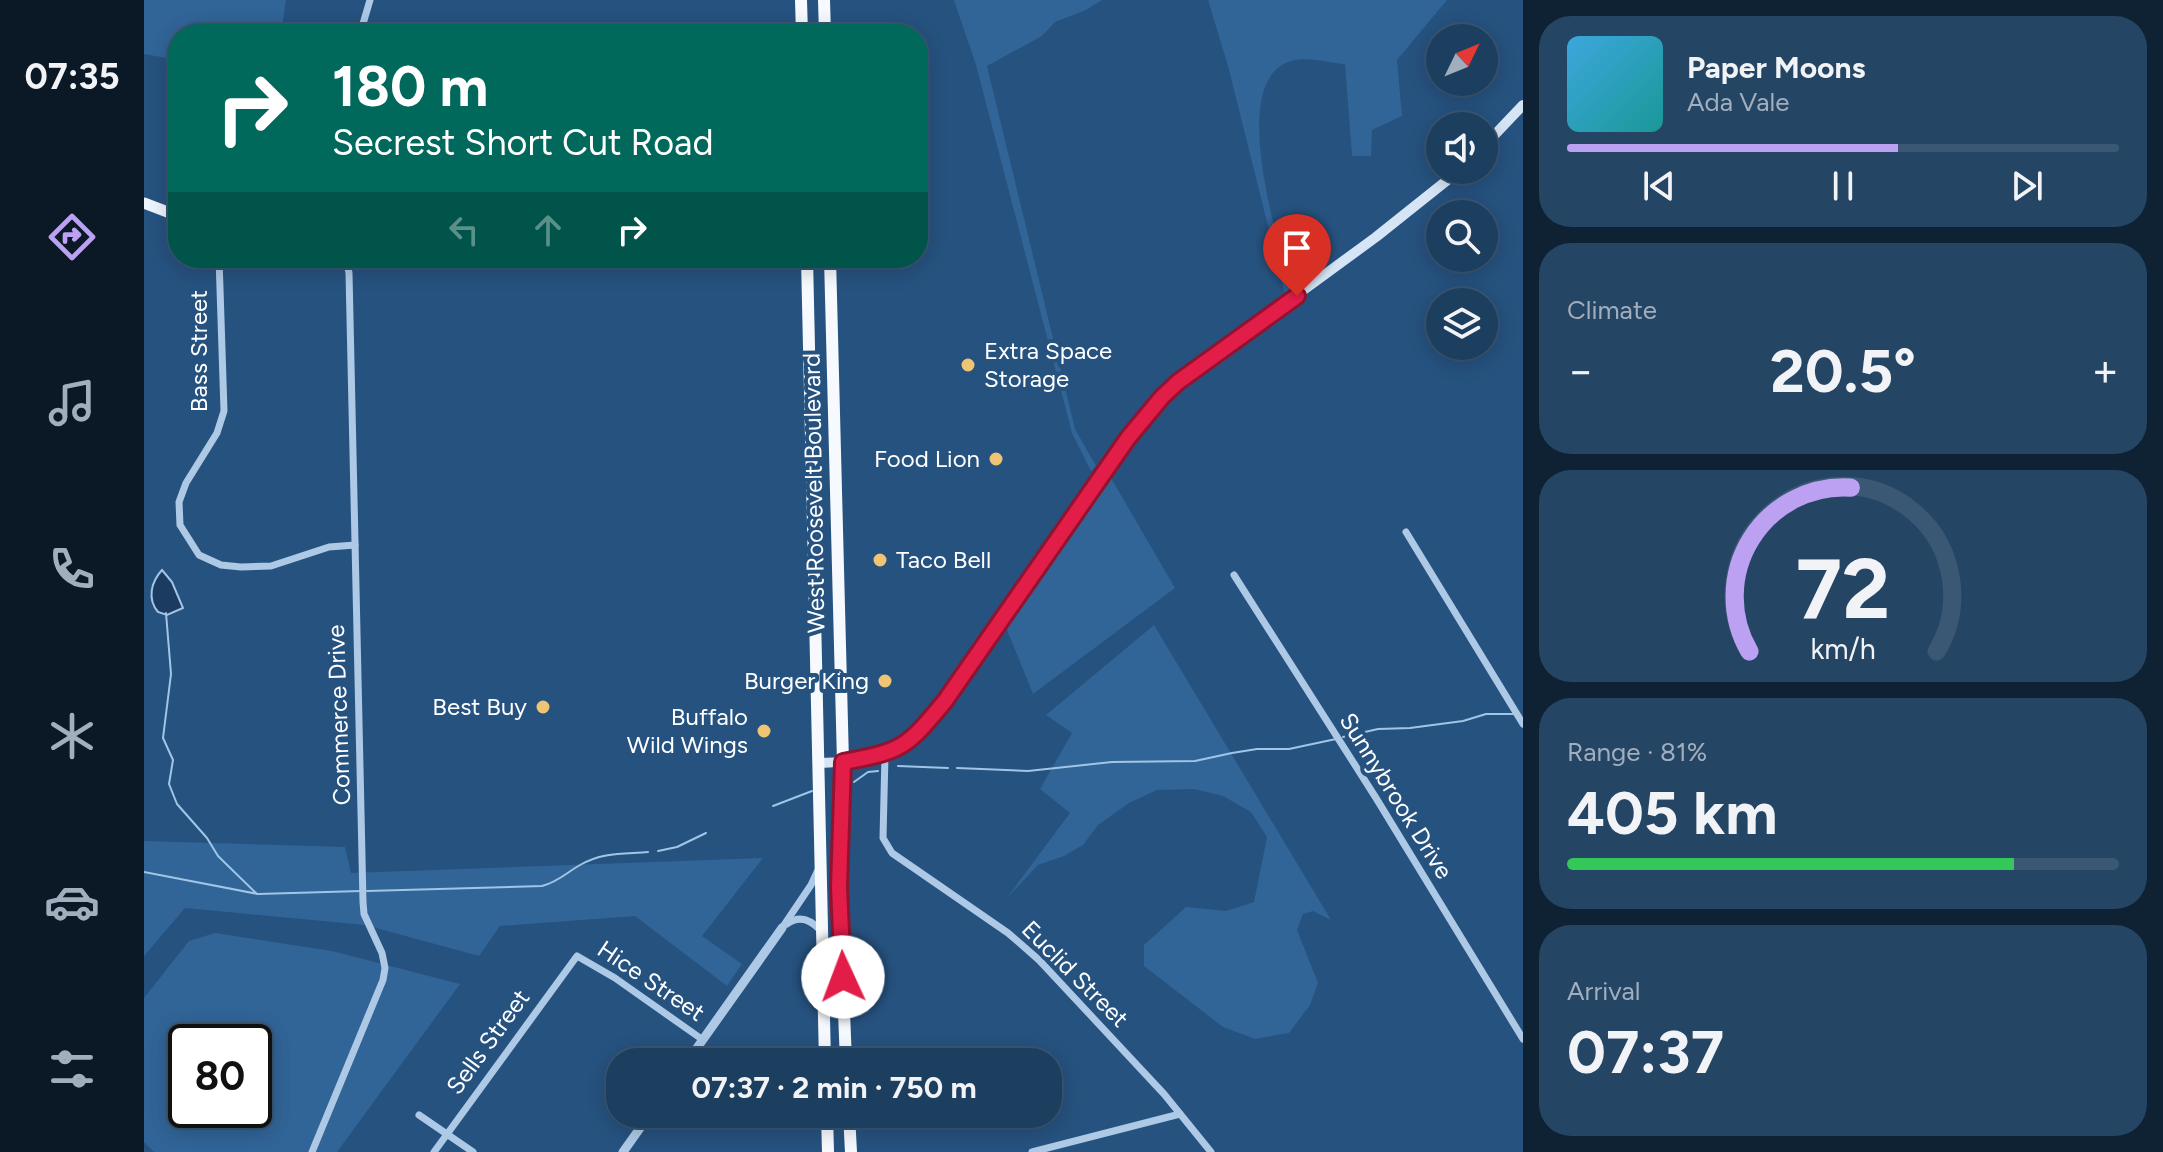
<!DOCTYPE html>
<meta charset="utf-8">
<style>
body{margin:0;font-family:Figtree,sans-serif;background:#254565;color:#f1f3f6;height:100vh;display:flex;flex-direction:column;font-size:30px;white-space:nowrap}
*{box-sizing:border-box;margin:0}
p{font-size:26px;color:#a0aebd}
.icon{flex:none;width:44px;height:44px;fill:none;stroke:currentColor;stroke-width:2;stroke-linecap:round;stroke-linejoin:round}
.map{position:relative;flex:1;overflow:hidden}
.drawer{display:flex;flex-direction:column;gap:16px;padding:16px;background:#0f2234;width:640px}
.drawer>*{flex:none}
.guide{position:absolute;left:24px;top:24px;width:760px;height:244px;border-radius:32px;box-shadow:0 4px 20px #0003,0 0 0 2px #3a5774;background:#00695c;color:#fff;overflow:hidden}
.needle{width:52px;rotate:47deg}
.fabs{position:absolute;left:1282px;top:24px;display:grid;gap:16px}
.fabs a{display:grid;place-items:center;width:72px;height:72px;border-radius:50%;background:#1c3e5f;box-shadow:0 4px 20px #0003,0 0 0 2px #3a5774;font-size:40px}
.speed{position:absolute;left:24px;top:1024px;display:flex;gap:16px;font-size:40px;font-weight:700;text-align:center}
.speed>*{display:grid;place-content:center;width:104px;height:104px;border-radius:50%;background:#1c3e5f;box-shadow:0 4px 20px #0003,0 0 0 2px #3a5774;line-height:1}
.speed .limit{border:4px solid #111;border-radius:12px;background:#fff;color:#111}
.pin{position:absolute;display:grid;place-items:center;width:68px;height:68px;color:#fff;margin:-82px -34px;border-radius:50% 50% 50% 0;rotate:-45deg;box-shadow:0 0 8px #0007}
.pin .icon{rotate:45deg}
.me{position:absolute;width:88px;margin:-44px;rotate:358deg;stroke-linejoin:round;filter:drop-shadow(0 0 6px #0008)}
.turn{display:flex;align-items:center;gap:28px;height:168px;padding:0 32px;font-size:36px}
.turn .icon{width:104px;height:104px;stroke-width:2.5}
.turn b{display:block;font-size:56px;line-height:68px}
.lanes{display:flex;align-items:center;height:76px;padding:0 32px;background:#0003;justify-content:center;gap:40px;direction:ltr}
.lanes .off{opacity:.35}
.big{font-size:60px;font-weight:700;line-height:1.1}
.drawer .widget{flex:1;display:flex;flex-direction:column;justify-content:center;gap:12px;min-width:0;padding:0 28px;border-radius:32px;background:#254565}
.drawer .dial{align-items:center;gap:0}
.dial svg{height:208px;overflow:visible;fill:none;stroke:#3a5774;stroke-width:7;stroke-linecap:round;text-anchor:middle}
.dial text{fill:#f1f3f6;stroke:none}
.song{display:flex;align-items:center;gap:24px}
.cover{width:96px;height:96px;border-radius:12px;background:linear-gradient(135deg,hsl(200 70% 55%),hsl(180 70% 35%))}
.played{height:8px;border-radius:4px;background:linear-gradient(90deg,#bca0f2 60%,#3a5774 60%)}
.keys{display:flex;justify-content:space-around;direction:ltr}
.heat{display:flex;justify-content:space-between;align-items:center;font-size:44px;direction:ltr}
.charge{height:12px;border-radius:6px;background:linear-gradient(90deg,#34c759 81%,#3a5774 0)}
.trip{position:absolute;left:462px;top:1048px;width:456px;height:80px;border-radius:32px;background:#1c3e5f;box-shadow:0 4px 20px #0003,0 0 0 2px #3a5774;font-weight:700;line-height:80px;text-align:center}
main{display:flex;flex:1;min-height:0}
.tabs{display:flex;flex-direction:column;width:144px;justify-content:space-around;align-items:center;background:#0b1926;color:#a0aebd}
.tabs .icon{width:56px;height:56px}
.tabs .active{color:#bca0f2}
.tabs b{font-size:36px;color:#f1f3f6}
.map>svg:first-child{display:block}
.green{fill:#316497;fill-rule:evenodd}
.water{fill:#1b3c60;stroke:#a1c5e6;stroke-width:2}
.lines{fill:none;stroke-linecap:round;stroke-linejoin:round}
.stream{stroke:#a1c5e6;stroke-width:2}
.minor{stroke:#adc9e6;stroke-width:7}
.tertiary{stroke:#adc9e6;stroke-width:9}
.secondary{stroke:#d6e5f5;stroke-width:10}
.primary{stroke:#eef4fd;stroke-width:11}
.trunk{stroke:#f6fafe;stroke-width:12}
.route-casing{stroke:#92132f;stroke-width:20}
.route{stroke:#e11d48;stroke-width:14}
.poi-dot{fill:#efc472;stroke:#26527f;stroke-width:3}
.labels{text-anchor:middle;stroke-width:8;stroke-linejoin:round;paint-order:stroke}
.street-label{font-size:24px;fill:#fff;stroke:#26527f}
.poi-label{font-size:24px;fill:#fff;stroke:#26527f;text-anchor:end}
</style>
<main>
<nav class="tabs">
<b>07:35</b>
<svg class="icon active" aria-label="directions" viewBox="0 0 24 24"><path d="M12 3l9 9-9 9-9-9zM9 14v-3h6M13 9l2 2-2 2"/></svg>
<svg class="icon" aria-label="music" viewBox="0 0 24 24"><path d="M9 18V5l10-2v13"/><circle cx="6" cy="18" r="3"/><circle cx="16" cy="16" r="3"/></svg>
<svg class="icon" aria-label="phone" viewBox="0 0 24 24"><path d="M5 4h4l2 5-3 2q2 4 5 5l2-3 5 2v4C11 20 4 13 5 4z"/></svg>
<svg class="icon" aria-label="climate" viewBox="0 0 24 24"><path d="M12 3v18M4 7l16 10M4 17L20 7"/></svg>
<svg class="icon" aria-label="car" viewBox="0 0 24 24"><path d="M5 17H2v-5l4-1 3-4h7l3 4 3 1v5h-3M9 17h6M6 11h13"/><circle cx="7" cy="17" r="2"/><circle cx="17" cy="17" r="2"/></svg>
<svg class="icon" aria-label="filters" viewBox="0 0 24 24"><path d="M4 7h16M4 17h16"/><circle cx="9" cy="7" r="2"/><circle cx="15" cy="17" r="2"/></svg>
</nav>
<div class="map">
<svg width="1379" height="1152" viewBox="0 0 1379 1152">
<rect width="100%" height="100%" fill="#26527f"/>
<g class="green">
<polygon points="0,0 142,0 137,34 34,34 34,60 0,54"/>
<polygon points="810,0 958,0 942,10 911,22 898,36 843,66 931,429 952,466 947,471 928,433 832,65"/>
<path d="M1064 0H1303L1253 60 1258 116 1228 130 1227 156H1208L1201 64C1186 63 1166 57 1151 60 1079 74 1136 245 1147 290L1141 294 1084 66Z"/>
<polygon points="967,478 1031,588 889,694 861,625"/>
<polygon points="1010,625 1187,920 1169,911 1159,914 1153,930 1174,983 1166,1005 1145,1033 1111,1039 1079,1027 1000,966 1000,945 1042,907 1082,911 1110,902 1123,837 1107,812 1079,796 1050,789 1013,790 985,803 954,825 939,845 920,856 894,865 862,899 926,813 896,789 928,733 902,715"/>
<polygon points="0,841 201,847 207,873 619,858 558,936 598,964 583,986 491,916 356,926 335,956 221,925 41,908 0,956"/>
<path d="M71 933 188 951 316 984 193 1152H10L0 1142V998L45 941ZM42 1042H110V1110H42Z"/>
</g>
<path class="water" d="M18 570 28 582 39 608 23 615 14 612C3 599 7 582 18 570Z"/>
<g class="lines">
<g class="stream">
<polyline points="22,613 27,674 19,738 29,760 25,784 33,804 63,838 74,856 113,894"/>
<polyline points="1199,737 1234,729 1266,728 1319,721 1342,714 1370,714"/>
<polyline points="754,766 804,768"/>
<polyline points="813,768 884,771 968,762 1051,761 1088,753 1113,749 1145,749 1192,739"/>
<polyline points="710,782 724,772 734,771"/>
<polyline points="629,806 668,791"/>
<polyline points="514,851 533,847 562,833"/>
<polyline points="0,872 114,894 217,891"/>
<path d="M223 891 398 886C414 882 422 873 436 865 458 852 479 854 504 852"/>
</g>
<g class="minor">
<polyline points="216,34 226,0"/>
<polyline points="75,258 80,411 73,433 42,483 35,502 36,525 55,555 77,565 97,567 127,566 185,547 211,545"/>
<polyline points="1262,532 1379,724"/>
<polyline points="1090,575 1232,798 1379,1039"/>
<polyline points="741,755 739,838 748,853 864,933 895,960 1020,1094 1067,1152"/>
<path d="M643 924C655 915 666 919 676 930"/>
<polyline points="638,928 667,885 674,870"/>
<polyline points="275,1115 329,1152"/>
<polyline points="168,1152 239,980 241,968 238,953 220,914 219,902 205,273 202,258"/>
<polyline points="290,1152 433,956 471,978 559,1040"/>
<polyline points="888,1152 1036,1114"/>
</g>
<g class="tertiary">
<polyline points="543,1062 638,928"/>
<polyline points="479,1152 506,1114"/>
</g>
<g class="secondary">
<polyline points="1340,146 1379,105"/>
<path d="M675 763C706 762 743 760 768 740 780 730 791 713 801 701L984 438 1018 397 1034 382 1232 237 1316 170"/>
</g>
<g class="primary">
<polyline points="0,203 34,216"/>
<polyline points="217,258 221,261 273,258"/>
</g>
<g class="trunk">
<polyline points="657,0 658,34"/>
<polyline points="680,0 681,34"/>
<polyline points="663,258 681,1062"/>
<polyline points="686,258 699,762 695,887 702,1062"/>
<polyline points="683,1114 684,1152"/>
<polyline points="705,1114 707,1152"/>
</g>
</g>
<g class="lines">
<defs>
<path id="route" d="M699 977 695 887 699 762C759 751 762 748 801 701L984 438 1018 397 1034 382 1153 296"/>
</defs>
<use href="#route" class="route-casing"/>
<use href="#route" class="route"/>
</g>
<g class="poi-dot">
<circle cx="824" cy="365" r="8"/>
<circle cx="852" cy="459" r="8"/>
<circle cx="736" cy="560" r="8"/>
<circle cx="741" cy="681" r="8"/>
<circle cx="399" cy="707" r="8"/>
<circle cx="620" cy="731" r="8"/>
</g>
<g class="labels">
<g class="street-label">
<text transform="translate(55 351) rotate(-90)" y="8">Bass Street</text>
<text transform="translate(670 493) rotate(-91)" y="8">West Roosevelt Boulevard</text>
<text transform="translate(195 715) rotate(-92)" y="8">Commerce Drive</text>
<text transform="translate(1252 796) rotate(58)" y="8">Sunnybrook Drive</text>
<text transform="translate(931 974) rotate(45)" y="8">Euclid Street</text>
<text transform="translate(507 981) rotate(34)" y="8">Hice Street</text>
<text transform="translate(344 1042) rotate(-54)" y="8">Sells Street</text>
</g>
<g class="poi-label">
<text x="840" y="359" text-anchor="start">Extra Space<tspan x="840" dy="28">Storage</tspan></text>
<text x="836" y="467">Food Lion</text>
<text x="752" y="568" text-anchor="start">Taco Bell</text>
<text x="725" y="689">Burger King</text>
<text x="383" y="715">Best Buy</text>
<text x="604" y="725">Buffalo<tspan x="604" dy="28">Wild Wings</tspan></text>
</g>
</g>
</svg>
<div class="fabs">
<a><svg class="needle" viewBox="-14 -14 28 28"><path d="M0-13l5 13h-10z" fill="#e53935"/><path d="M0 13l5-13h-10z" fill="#a0aebd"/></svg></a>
<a><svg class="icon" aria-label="sound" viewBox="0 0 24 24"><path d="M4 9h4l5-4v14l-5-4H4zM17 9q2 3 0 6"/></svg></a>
<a><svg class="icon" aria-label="search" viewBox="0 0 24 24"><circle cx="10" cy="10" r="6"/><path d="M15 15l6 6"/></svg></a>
<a><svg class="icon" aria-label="layers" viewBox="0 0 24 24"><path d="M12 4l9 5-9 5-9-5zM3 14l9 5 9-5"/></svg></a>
</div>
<div class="speed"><div class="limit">80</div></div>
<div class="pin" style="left:1153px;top:296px;background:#d93025"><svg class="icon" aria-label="arrive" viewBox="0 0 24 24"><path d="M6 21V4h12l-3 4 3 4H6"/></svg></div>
<svg class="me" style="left:699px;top:977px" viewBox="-20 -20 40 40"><circle r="19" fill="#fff"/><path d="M0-13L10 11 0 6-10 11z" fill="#e11d48"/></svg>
<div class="trip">07:37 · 2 min · 750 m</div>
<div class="guide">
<div class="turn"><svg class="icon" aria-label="right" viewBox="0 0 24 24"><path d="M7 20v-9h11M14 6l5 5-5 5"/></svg><div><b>180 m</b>Secrest Short Cut Road</div></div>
<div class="lanes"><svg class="icon off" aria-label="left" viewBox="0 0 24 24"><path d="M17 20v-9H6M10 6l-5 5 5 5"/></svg><svg class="icon off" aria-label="ahead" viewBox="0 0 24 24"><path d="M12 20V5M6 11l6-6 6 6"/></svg><svg class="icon" aria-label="right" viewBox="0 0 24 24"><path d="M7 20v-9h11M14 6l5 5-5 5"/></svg></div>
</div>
</div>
<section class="drawer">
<div class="widget">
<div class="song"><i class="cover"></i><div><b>Paper Moons</b><p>Ada Vale</p></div></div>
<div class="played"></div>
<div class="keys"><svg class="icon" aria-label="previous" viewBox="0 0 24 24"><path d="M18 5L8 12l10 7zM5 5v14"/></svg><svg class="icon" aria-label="pause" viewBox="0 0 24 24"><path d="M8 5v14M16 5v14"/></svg><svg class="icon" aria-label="next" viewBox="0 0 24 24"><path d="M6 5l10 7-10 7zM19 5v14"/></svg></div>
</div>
<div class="widget"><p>Climate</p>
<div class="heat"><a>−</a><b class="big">20.5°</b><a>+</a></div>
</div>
<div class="widget dial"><svg viewBox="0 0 100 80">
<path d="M14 69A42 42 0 1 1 86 69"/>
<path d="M14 69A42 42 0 0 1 53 6" stroke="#bca0f2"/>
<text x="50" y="56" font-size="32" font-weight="700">72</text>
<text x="50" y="72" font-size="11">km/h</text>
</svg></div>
<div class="widget"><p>Range · 81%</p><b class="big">405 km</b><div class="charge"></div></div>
<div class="widget"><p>Arrival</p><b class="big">07:37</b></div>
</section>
</main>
